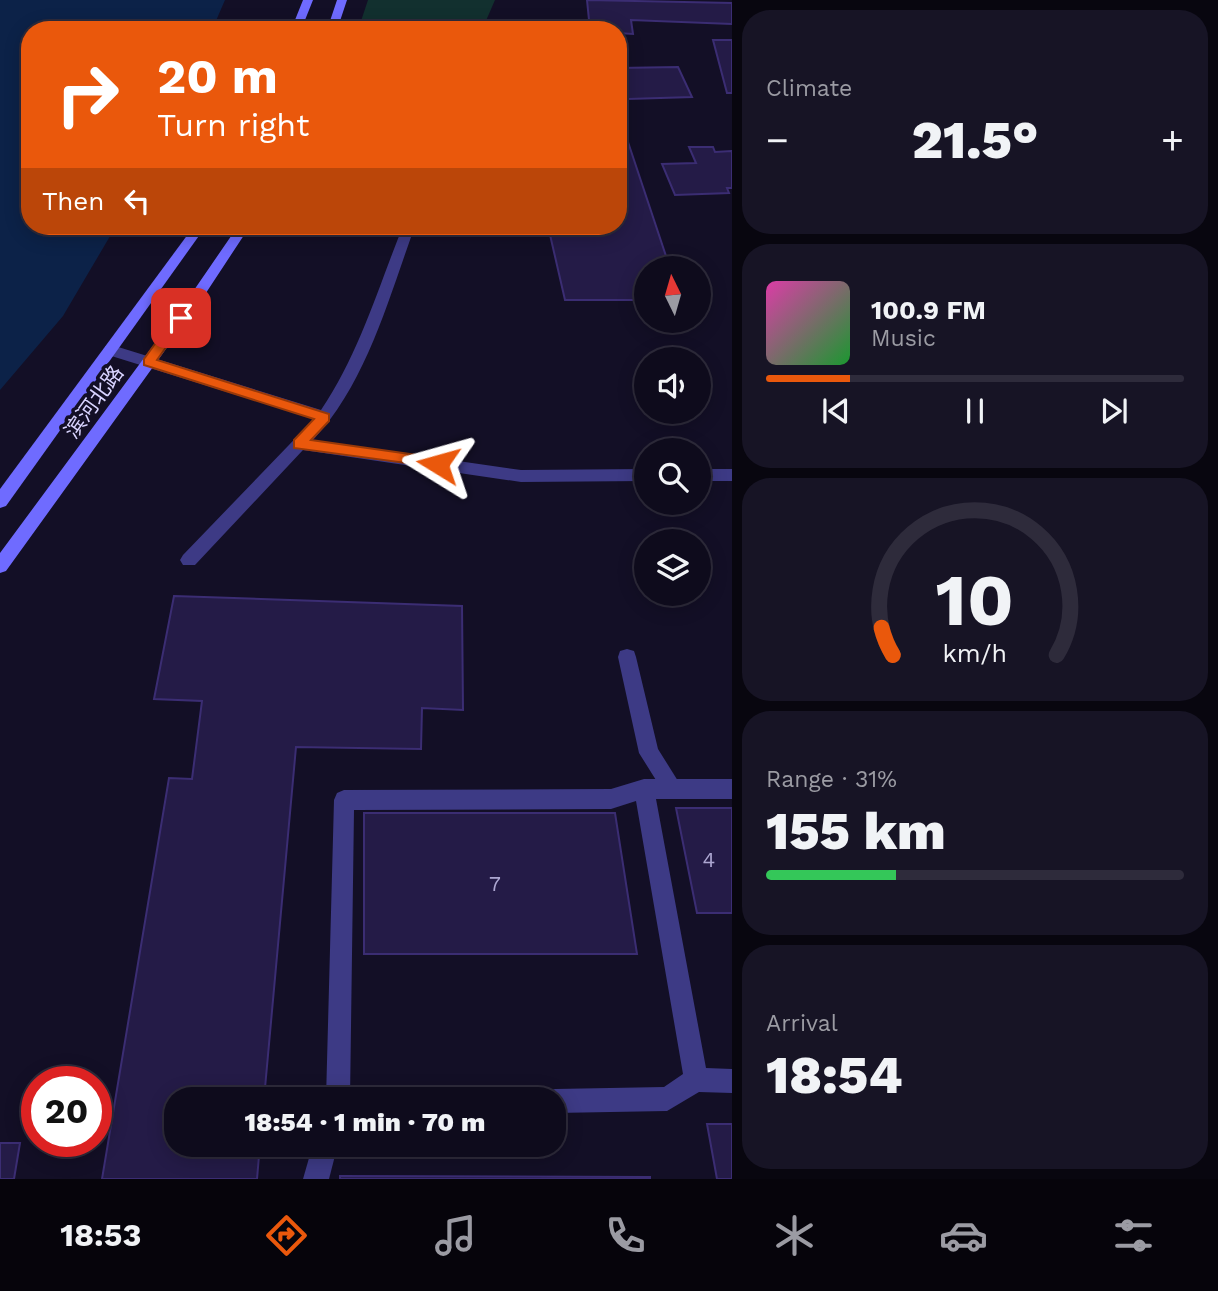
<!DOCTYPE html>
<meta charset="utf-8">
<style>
body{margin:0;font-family:"Work Sans","Noto Sans SC",sans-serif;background:#171425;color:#f1f3f6;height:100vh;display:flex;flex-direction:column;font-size:26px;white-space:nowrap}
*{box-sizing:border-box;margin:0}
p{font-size:23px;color:#9b9ba3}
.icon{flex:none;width:38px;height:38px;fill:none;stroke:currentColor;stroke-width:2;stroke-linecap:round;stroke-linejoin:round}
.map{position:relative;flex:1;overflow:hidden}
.drawer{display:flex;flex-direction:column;gap:10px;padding:10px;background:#08060f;width:486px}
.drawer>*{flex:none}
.banner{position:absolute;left:21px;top:21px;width:606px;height:214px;border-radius:28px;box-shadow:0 4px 18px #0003,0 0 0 2px #2e2b3b;background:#ea580c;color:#fff;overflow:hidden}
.needle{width:46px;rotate:355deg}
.controls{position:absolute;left:634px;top:256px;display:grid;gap:14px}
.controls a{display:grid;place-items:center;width:77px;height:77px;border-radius:50%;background:#0e0b1c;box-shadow:0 4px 18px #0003,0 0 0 2px #2e2b3b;font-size:35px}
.speed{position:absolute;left:21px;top:1066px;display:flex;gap:14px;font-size:35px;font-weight:700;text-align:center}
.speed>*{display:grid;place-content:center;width:91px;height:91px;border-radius:50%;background:#0e0b1c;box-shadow:0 4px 18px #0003,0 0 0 2px #2e2b3b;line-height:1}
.speed .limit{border:10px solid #d22;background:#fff;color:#111}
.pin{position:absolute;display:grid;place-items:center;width:60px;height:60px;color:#fff;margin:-30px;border-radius:14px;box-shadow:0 4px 10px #0006}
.me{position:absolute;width:77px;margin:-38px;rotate:278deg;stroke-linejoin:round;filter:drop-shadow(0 0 5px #0008)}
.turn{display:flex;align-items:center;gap:24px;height:147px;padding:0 21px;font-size:32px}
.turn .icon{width:91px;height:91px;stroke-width:2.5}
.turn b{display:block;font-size:49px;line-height:60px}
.then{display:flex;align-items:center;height:66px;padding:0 21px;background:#0003;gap:14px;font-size:26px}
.big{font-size:52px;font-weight:800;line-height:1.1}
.drawer .widget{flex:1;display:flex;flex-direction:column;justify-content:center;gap:10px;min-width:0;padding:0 24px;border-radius:28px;background:#171425}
.drawer .dial{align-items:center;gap:0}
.dial svg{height:182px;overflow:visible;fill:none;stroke:#2e2b3b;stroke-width:7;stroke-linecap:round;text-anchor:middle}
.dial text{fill:#f1f3f6;stroke:none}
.song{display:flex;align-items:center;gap:21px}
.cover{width:84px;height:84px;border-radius:10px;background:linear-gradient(135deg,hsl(320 70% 55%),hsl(130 70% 35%))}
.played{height:7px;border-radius:4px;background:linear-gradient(90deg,#ea580c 20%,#2e2b3b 20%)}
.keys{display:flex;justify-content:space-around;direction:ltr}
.heat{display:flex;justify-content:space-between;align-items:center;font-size:38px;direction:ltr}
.charge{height:10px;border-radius:5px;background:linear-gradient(90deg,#34c759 31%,#2e2b3b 0)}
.trip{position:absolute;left:164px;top:1087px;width:402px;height:70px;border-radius:28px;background:#0e0b1c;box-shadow:0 4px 18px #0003,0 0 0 2px #2e2b3b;font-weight:800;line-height:70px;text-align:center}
.dock{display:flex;height:112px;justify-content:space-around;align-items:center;background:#06040b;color:#9b9ba3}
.dock .icon{width:49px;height:49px}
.dock .active{color:#ea580c}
.dock b{font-size:32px;color:#f1f3f6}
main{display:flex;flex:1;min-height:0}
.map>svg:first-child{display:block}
.green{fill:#12302f}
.water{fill:#0c2248}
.building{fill:#241b47;stroke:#3b2d73;stroke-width:2}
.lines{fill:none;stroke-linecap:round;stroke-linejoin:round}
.service{fill:#3d3a85;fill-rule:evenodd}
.minor{fill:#3d3a85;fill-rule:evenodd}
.secondary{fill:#6f6bff;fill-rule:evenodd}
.route{fill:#ea580c;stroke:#983908;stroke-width:2}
.labels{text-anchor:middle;stroke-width:7;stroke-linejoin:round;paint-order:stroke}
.street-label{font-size:21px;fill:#d9d4ff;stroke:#130f26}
.near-number-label{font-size:21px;fill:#aca6d1}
</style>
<main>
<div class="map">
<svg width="732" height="1179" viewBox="0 0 732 1179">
<rect width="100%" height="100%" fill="#130f26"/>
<polygon class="green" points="368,0 495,0 482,30 358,30"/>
<polygon class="water" points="0,0 225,0 212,30 30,30 30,226 116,226 63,316 0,390"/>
<g class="building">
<polygon points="587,0 732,3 732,24 631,20 633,34 618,33 618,30 590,30"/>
<polygon points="713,40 732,40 732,93 727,93"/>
<polygon points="678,67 692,97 628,99 618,71 618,68"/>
<polygon points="618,112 670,268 646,268 646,300 565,300 548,226 618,226"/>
<polygon points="689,147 713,147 715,152 732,151 732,188 727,188 729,193 675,195 662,164 696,163"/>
<polygon points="174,596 462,606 463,710 422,708 421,749 296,747 264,1099 177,1099 177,1144 260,1144 257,1179 102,1179 169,778 192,779 202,701 154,699"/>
<polygon points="676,808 732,808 732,913 697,913"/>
<polygon points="364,813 615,813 637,954 364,954"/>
<polygon points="707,1124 732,1124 732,1179 717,1179"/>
<polygon points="0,1143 20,1143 14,1179 0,1179"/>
<polygon points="340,1176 650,1177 650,1179 340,1179"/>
</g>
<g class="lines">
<g class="service">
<path d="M403 226H415C388 300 367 382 313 440L521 470 646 469V481L521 482 303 450 195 565H183L180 560 183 555 314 419 105 354V346H115L321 410C359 354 378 288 403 226Z"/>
<rect x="698" y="469" width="34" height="12"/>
<polygon points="627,649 634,651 636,657 658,749 683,789 680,796 673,799 666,796 639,753 618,657 620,651"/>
</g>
<g class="minor">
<polygon points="644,779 732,779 732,799 656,799 706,1068 732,1069 732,1093 699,1092 667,1111 555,1113 555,1099 544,1099 546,1092 555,1089 664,1087 683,1074 636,801 611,809 354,810 350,1099 326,1099 334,800 337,793 344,790 611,789"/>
<polygon points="313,1144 338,1144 329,1179 303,1179"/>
</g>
<g class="secondary">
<polygon points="303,0 313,0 301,30 291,30"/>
<polygon points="337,0 347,0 337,30 327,30"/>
<polygon points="194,226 206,226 6,506 0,508 0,489"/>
<polygon points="238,226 250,226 202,299 6,571 0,573 0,553 192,293"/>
</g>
</g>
<polygon class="route" points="181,314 187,318 157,360 329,414 329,421 311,440 438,458 445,464 443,468 294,448 294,440 314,419 144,365 144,359 176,315"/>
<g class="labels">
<g class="street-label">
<text transform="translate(94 402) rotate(-54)" y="7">滨河北路</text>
</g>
<g class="near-number-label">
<text x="709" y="867">4</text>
<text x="495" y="891">7</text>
</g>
</g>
</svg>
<div class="controls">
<a><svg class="needle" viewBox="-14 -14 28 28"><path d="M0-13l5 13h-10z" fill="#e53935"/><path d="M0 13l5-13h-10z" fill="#9b9ba3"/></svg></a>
<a><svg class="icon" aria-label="sound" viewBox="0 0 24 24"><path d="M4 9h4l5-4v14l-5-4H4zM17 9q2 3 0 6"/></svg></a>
<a><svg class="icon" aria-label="search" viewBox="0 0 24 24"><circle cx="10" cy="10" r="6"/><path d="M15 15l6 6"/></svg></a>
<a><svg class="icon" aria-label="layers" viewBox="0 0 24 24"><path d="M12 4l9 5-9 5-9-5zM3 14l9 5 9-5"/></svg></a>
</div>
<div class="speed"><div class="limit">20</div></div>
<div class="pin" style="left:181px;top:318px;background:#d93025"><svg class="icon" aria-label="arrive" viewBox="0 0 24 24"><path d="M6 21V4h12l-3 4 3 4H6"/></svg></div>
<svg class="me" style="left:438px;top:464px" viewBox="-20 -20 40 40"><path d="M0-17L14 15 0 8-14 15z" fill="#ea580c" stroke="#fff" stroke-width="4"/></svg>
<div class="trip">18:54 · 1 min · 70 m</div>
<div class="banner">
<div class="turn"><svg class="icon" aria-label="right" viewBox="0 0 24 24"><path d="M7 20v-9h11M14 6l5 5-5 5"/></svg><div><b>20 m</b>Turn right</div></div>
<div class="then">Then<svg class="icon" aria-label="left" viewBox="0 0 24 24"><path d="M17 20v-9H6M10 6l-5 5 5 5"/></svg></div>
</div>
</div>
<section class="drawer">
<div class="widget"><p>Climate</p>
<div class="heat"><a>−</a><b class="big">21.5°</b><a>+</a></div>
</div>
<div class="widget">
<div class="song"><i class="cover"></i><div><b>100.9 FM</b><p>Music</p></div></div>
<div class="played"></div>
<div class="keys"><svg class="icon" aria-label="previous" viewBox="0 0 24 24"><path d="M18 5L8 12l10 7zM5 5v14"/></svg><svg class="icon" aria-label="pause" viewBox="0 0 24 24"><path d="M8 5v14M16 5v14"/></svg><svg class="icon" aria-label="next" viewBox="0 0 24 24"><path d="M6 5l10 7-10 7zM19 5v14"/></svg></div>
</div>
<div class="widget dial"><svg viewBox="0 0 100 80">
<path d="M14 69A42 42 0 1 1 86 69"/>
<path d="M14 69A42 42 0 0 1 9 57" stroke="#ea580c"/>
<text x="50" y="56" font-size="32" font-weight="700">10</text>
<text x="50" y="72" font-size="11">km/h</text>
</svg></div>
<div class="widget"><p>Range · 31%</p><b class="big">155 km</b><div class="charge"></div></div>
<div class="widget"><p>Arrival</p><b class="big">18:54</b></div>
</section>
</main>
<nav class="dock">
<b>18:53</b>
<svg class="icon active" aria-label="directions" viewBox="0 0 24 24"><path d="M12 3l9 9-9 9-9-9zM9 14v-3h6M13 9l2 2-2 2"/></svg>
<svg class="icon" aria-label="music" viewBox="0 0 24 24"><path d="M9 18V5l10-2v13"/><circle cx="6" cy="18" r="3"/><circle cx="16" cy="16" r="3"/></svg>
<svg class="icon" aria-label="phone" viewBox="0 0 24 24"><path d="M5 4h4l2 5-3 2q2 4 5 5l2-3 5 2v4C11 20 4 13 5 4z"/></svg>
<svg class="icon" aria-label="climate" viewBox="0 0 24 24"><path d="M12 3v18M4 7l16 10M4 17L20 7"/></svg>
<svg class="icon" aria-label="car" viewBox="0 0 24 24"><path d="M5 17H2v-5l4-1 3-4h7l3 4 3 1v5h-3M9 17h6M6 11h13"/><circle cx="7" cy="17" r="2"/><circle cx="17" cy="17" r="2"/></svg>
<svg class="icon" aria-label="filters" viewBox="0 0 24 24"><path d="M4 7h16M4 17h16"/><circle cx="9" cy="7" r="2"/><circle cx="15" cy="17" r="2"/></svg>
</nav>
